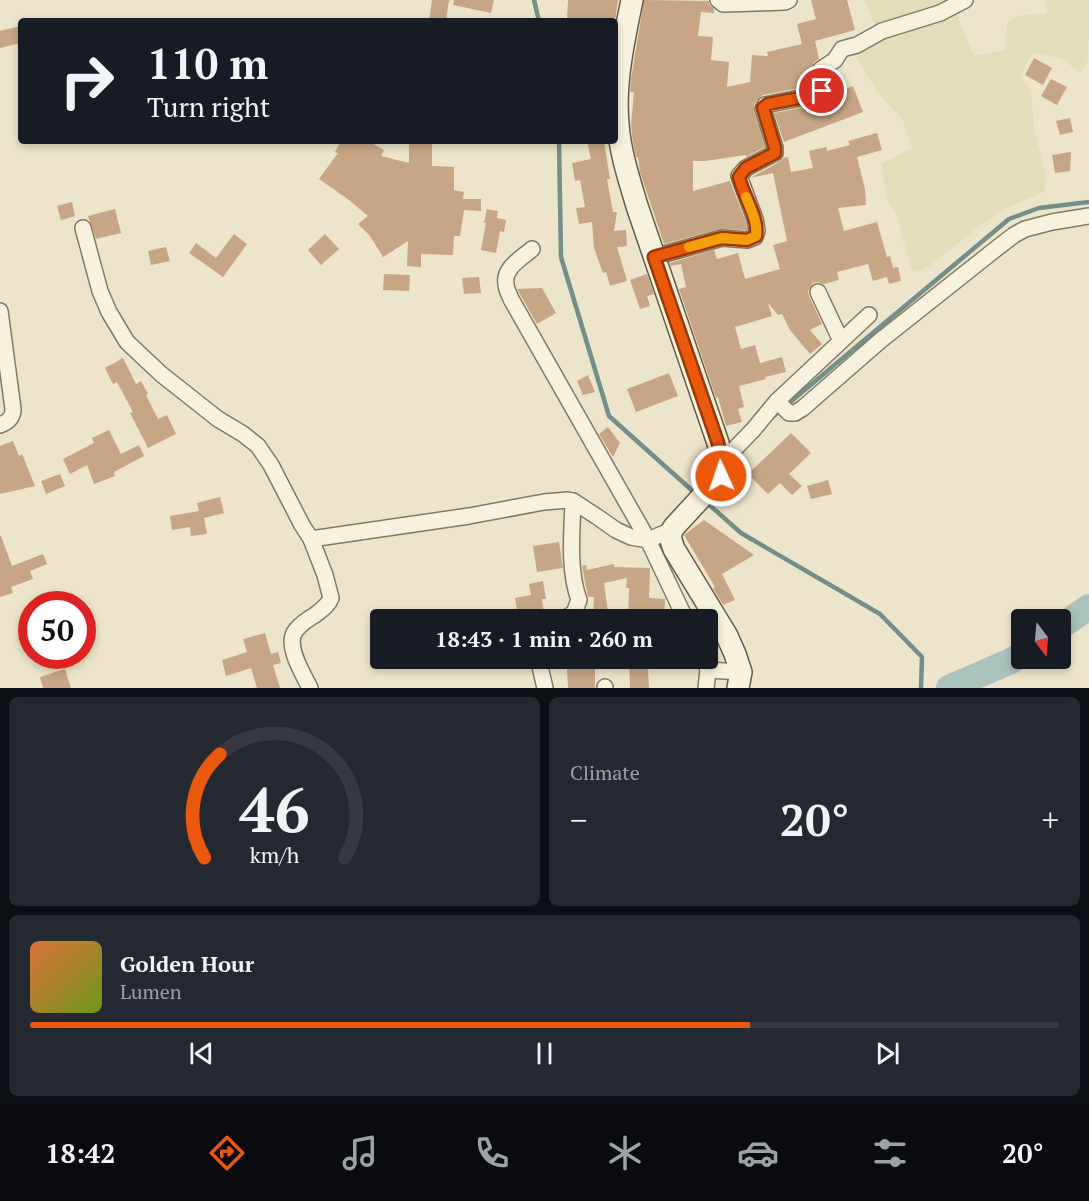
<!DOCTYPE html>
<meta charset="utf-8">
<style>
body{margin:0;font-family:"PT Serif",serif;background:#242831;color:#f1f3f6;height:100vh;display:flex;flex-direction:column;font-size:22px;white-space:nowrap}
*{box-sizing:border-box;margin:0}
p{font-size:20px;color:#9ea1a6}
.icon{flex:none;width:33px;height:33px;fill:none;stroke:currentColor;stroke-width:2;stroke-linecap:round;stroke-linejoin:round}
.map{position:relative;height:688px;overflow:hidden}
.sheet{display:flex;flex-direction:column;gap:9px;padding:9px;background:#0d0f14;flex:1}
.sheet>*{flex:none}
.guide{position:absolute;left:18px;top:18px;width:600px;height:126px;border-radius:6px;box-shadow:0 3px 9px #0003;background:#171b24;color:#f1f3f6;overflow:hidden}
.needle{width:39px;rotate:164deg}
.controls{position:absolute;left:1011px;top:609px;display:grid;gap:12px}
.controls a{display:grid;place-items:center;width:60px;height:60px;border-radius:6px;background:#171b24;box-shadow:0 3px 9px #0003;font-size:30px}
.speed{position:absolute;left:18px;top:591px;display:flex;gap:12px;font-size:30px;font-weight:700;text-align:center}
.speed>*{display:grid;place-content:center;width:78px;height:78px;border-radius:50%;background:#171b24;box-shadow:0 3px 9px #0003;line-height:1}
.speed .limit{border:9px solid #d22;background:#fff;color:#111}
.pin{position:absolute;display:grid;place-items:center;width:51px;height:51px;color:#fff;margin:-26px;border:3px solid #fff;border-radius:50%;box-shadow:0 2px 6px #0007}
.me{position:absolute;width:66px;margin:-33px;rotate:357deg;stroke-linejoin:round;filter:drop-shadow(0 0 4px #0008)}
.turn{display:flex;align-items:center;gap:21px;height:126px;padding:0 30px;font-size:27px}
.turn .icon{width:78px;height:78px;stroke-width:2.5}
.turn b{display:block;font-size:42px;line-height:51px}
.big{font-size:45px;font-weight:800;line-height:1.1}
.sheet .card{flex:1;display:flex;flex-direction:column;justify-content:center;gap:9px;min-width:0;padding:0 21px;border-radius:9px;background:#242831}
.sheet .dial{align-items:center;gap:0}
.dial svg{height:156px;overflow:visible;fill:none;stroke:#363941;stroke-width:7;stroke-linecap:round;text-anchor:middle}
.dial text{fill:#f1f3f6;stroke:none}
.song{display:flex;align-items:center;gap:18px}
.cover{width:72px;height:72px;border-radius:9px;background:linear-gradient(135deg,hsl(20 70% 55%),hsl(80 70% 35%))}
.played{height:6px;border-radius:3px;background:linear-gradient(90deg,#ea580c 70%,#363941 70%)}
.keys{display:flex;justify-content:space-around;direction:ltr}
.heat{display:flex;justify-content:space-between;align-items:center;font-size:33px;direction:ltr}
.sheet .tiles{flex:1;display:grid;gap:9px;grid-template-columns:1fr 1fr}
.card:last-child{grid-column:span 2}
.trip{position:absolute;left:370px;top:609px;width:348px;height:60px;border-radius:6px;background:#171b24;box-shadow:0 3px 9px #0003;font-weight:800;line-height:60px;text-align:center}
.tab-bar{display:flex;height:96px;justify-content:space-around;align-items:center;background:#090b0e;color:#9ea1a6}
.tab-bar .icon{width:42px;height:42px}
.tab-bar .selected{color:#ea580c}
.tab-bar b{font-size:27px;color:#f1f3f6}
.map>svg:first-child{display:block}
.farmland{fill:#e1deb9}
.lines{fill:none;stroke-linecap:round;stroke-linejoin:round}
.stream{stroke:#728f8a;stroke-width:4.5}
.river{stroke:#abc1bc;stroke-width:26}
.building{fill:#c6a684}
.minor-casing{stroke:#877960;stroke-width:18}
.secondary-casing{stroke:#695a43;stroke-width:24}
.minor{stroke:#f7f2de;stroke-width:15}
.secondary{stroke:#f7f2de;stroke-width:21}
.route-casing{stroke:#983908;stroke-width:15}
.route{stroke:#ea580c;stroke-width:10}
.slow{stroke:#f59e0b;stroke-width:10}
</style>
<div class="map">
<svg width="1089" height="688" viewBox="0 0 1089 688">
<rect width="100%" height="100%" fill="#ece5cb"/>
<g class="farmland">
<polygon points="864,0 957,0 876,28"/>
<polygon points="1045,0 1089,0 1089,39 1087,46 1089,58 1085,66 1080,72 1060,58 1032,53 1020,77 1031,90 1034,130 1046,175 1044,192 1009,207 982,224 930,266 918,272 912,270 896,214 888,202 881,164 912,148 907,131 902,119 877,92 853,51 868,48 879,38 944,15 957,14 962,29 974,56 1005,50 1007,25 1011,20 1017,16 1047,13"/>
</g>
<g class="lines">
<g class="stream">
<polyline points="534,0 539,21"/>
<polyline points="559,141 561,257 609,416 696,494"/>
<polyline points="770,419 1009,219 1039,208 1089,202"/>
<polyline points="705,501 741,533 880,614 922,657 921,688"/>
</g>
<g class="river">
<polyline points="1060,627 1089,607"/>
<polyline points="949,688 1011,661 1022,654"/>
</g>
</g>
<g class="building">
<polygon points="432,0 449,0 446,21 429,21"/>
<polygon points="454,0 494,0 491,13 453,5"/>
<polygon points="568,0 618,0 615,21 591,19 590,21 567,20"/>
<polygon points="644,0 709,1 709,4 714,9 714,13 701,12 698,36 713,37 711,60 729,62 727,87 750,82 752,55 768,56 767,52 802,44 797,24 816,19 811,0 847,0 855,30 815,41 819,59 814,62 811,68 809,75 811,86 763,95 756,101 754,105 754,112 765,147 746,157 746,155 705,161 693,161 693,191 730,181 746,222 747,230 720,229 664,244 640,172 638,157 636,157 633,143 631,125 634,92 630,92 631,79"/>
<polygon points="21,26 21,43 0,48 0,31"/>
<polygon points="1034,58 1052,68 1043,85 1025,75"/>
<polygon points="1051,79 1067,87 1057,105 1041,96"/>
<polygon points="853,86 863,112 784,142 774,113 821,104 825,102 830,95"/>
<polygon points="1070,118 1073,132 1060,135 1056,121"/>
<polygon points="877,133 882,150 857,157 865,189 866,205 838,208 844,231 877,222 887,257 890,256 893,268 898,267 901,281 889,284 887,277 873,281 868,264 837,272 839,280 824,284 818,282 813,283 808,291 809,296 822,324 810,330 822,344 810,354 790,330 782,314 778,315 768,303 772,316 735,327 741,349 755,345 760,363 782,357 786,372 765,377 766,379 739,386 744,407 738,409 742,422 726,426 718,397 716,398 679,289 686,287 681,264 671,266 670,263 714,250 717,259 738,253 745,279 780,269 773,245 787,241 773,173 750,178 779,162 784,158 788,157 791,172 813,168 809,151 826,147 827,151 850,145 848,141"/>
<polygon points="341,141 368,141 384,150 381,156 409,163 409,141 432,141 432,166 454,167 454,190 464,192 463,199 481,199 481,211 464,210 460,236 454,236 453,255 421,254 421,267 407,266 408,241 383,257 370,236 358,224 368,216 349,200 319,179 338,153 335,152"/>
<polygon points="587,141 604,141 610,179 607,179 613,212 617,212 614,231 626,230 627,246 617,247 627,281 610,286 606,272 603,273 594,248 592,222 579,224 576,208 585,207 580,180 575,181 572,163 591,159"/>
<polygon points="1071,152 1070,171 1055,173 1052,155"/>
<polygon points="72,202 75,216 61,220 57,206"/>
<polygon points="115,209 121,233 96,239 88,216"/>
<polygon points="487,209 498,211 497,218 506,220 504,232 500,231 496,253 481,250 486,223 484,223"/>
<polygon points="234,234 247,244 223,277 189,253 196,243 216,258"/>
<polygon points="325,234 339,249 321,265 308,250"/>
<polygon points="166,247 170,261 151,265 148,251"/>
<polygon points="384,274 410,275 409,291 383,290"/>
<polygon points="647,274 654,294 647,296 650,306 640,309 630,280"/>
<polygon points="479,277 481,293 464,294 462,278"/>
<polygon points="542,288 556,313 537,324 517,289"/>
<polygon points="123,358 136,384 141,381 148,394 146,395 158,419 167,415 176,434 148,448 130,413 133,412 117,382 113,384 105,368"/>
<polygon points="669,373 678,396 636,412 627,389"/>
<polygon points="588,375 595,392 583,395 577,381"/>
<polygon points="608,427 620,443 613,457 599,434"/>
<polygon points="109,430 121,454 139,445 144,456 114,472 115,476 94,484 87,465 70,474 63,459 94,443 92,438"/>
<polygon points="791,433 811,453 789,474 802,486 792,495 780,483 768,494 748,474"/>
<polygon points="13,441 19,456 22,454 35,486 0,494 0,446"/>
<polygon points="60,474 65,486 46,494 41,481"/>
<polygon points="828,480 832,494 811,499 807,486"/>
<polygon points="220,497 224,513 204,518 207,534 191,536 190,527 172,530 170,516 199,511 197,503"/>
<polygon points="704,520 754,555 722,574 735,600 723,605 713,588 715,587 684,535"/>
<polygon points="0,536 1,536 12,566 43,554 47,564 30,571 33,579 11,587 13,593 0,597"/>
<polygon points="559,542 563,568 537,572 533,546"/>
<polygon points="614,564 614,567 650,568 649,598 665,599 664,620 628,620 629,588 626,588 627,578 604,583 609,620 593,620 594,597 588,597 582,566 586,565 587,570"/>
<polygon points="543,581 546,599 542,599 544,613 518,617 515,598 531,595 529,584"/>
<polygon points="265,633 271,654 278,652 281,663 273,665 280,688 257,688 251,668 226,676 222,660 247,652 243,639"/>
<polygon points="629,658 656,658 656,669 648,669 649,688 630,688"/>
<polygon points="569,662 589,662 589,668 595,668 595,688 568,688 567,669 569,669"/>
<polygon points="65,669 71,688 43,688 40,677"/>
</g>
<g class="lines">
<defs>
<g id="minor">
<polyline points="718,0 723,4 785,2 789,0"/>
<path d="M83 228 100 291 109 312 127 342 161 374 218 419 243 434 258 446 271 465 302 525 311 539 325 575 331 598C328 606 321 610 315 615 308 619 301 624 296 630 284 644 303 674 310 688"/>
<path d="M532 249C522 258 503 268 506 284 506 289 509 294 511 299L648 540 686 620"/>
<polyline points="654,257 722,238 747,240 755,237 757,231 755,219 739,176 746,168 775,153 775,148 763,109 765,105 819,94 822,89 819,74 820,70 835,60 842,49 857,45 882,31 940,13 965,0"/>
<polyline points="818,292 841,341"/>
<path d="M0 311 13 409C13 418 8 422 0 425"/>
<polyline points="777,401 869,315"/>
<polyline points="722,462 753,430 777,401 789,413 795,413 803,408 881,340 992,252 1014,235 1025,229 1052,222 1089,216"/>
<polyline points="311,539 469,516 544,502 568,500 573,501 596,516 616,530 631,537 648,540 672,530"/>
<path d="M562 620 574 613 579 600C568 569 572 533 573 501"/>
<polyline points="538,658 545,688"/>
<polyline points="704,658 708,670 706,688"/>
<polyline points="708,670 741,672"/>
<polyline points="605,687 605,688"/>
</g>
<path id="secondary" d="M632 0C624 40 614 83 618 124 620 152 629 179 637 206L718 443 722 462 721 476 675 526C668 534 671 541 674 549L727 636 735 654 741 672 738 688"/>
</defs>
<use href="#minor" class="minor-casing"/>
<use href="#secondary" class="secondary-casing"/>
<use href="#minor" class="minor"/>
<use href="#secondary" class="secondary"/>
</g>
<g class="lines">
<defs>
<path id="route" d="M721 476 722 462 718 443 654 257 722 238 747 240 756 236C759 216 743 196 739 177L746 168 775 153V148L763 108 768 104 815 95 822 91"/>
</defs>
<use href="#route" class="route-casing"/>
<use href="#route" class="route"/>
<path class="slow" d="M689 247 722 238 747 240 756 236C758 223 751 210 746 197"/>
</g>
</svg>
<div class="controls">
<a><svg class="needle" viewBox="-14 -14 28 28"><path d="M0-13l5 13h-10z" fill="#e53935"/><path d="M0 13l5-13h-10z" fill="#9ea1a6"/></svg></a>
</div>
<div class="speed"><div class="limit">50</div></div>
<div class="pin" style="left:822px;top:91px;background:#d93025"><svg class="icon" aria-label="arrive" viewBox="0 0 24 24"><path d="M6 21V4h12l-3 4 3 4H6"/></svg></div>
<svg class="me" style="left:721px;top:476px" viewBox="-20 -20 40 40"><circle r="17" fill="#ea580c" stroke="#fff" stroke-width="3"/><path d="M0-11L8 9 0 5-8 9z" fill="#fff"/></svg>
<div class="trip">18:43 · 1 min · 260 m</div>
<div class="guide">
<div class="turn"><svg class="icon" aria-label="right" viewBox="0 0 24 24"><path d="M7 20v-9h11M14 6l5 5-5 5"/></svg><div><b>110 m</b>Turn right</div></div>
</div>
</div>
<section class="sheet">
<div class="tiles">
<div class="card dial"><svg viewBox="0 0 100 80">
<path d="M14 69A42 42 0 1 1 86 69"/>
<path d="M14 69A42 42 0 0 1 22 16" stroke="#ea580c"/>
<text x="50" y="56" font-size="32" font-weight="700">46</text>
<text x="50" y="72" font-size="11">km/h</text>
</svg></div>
<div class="card"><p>Climate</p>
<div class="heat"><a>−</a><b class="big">20°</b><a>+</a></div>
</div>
<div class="card">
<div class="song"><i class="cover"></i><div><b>Golden Hour</b><p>Lumen</p></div></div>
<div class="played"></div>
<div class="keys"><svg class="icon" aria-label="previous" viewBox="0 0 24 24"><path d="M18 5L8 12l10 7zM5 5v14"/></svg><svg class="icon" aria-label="pause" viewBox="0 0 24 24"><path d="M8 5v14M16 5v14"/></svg><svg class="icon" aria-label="next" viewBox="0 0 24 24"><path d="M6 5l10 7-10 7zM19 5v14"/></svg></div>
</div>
</div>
</section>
<nav class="tab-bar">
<b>18:42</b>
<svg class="icon selected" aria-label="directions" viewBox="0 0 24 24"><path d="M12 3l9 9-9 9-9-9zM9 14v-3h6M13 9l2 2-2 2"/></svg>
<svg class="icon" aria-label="music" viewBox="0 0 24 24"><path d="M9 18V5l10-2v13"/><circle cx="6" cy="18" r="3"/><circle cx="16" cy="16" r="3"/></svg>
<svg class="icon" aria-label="phone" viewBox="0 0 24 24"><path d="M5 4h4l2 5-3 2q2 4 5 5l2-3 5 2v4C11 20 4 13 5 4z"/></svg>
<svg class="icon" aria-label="climate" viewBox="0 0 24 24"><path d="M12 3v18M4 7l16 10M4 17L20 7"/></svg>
<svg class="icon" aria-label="car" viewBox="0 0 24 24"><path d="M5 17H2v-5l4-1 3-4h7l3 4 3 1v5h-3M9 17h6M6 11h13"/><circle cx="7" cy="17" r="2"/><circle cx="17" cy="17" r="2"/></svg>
<svg class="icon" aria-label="filters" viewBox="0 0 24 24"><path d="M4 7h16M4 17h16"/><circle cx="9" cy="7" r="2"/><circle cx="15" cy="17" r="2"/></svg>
<b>20°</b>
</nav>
